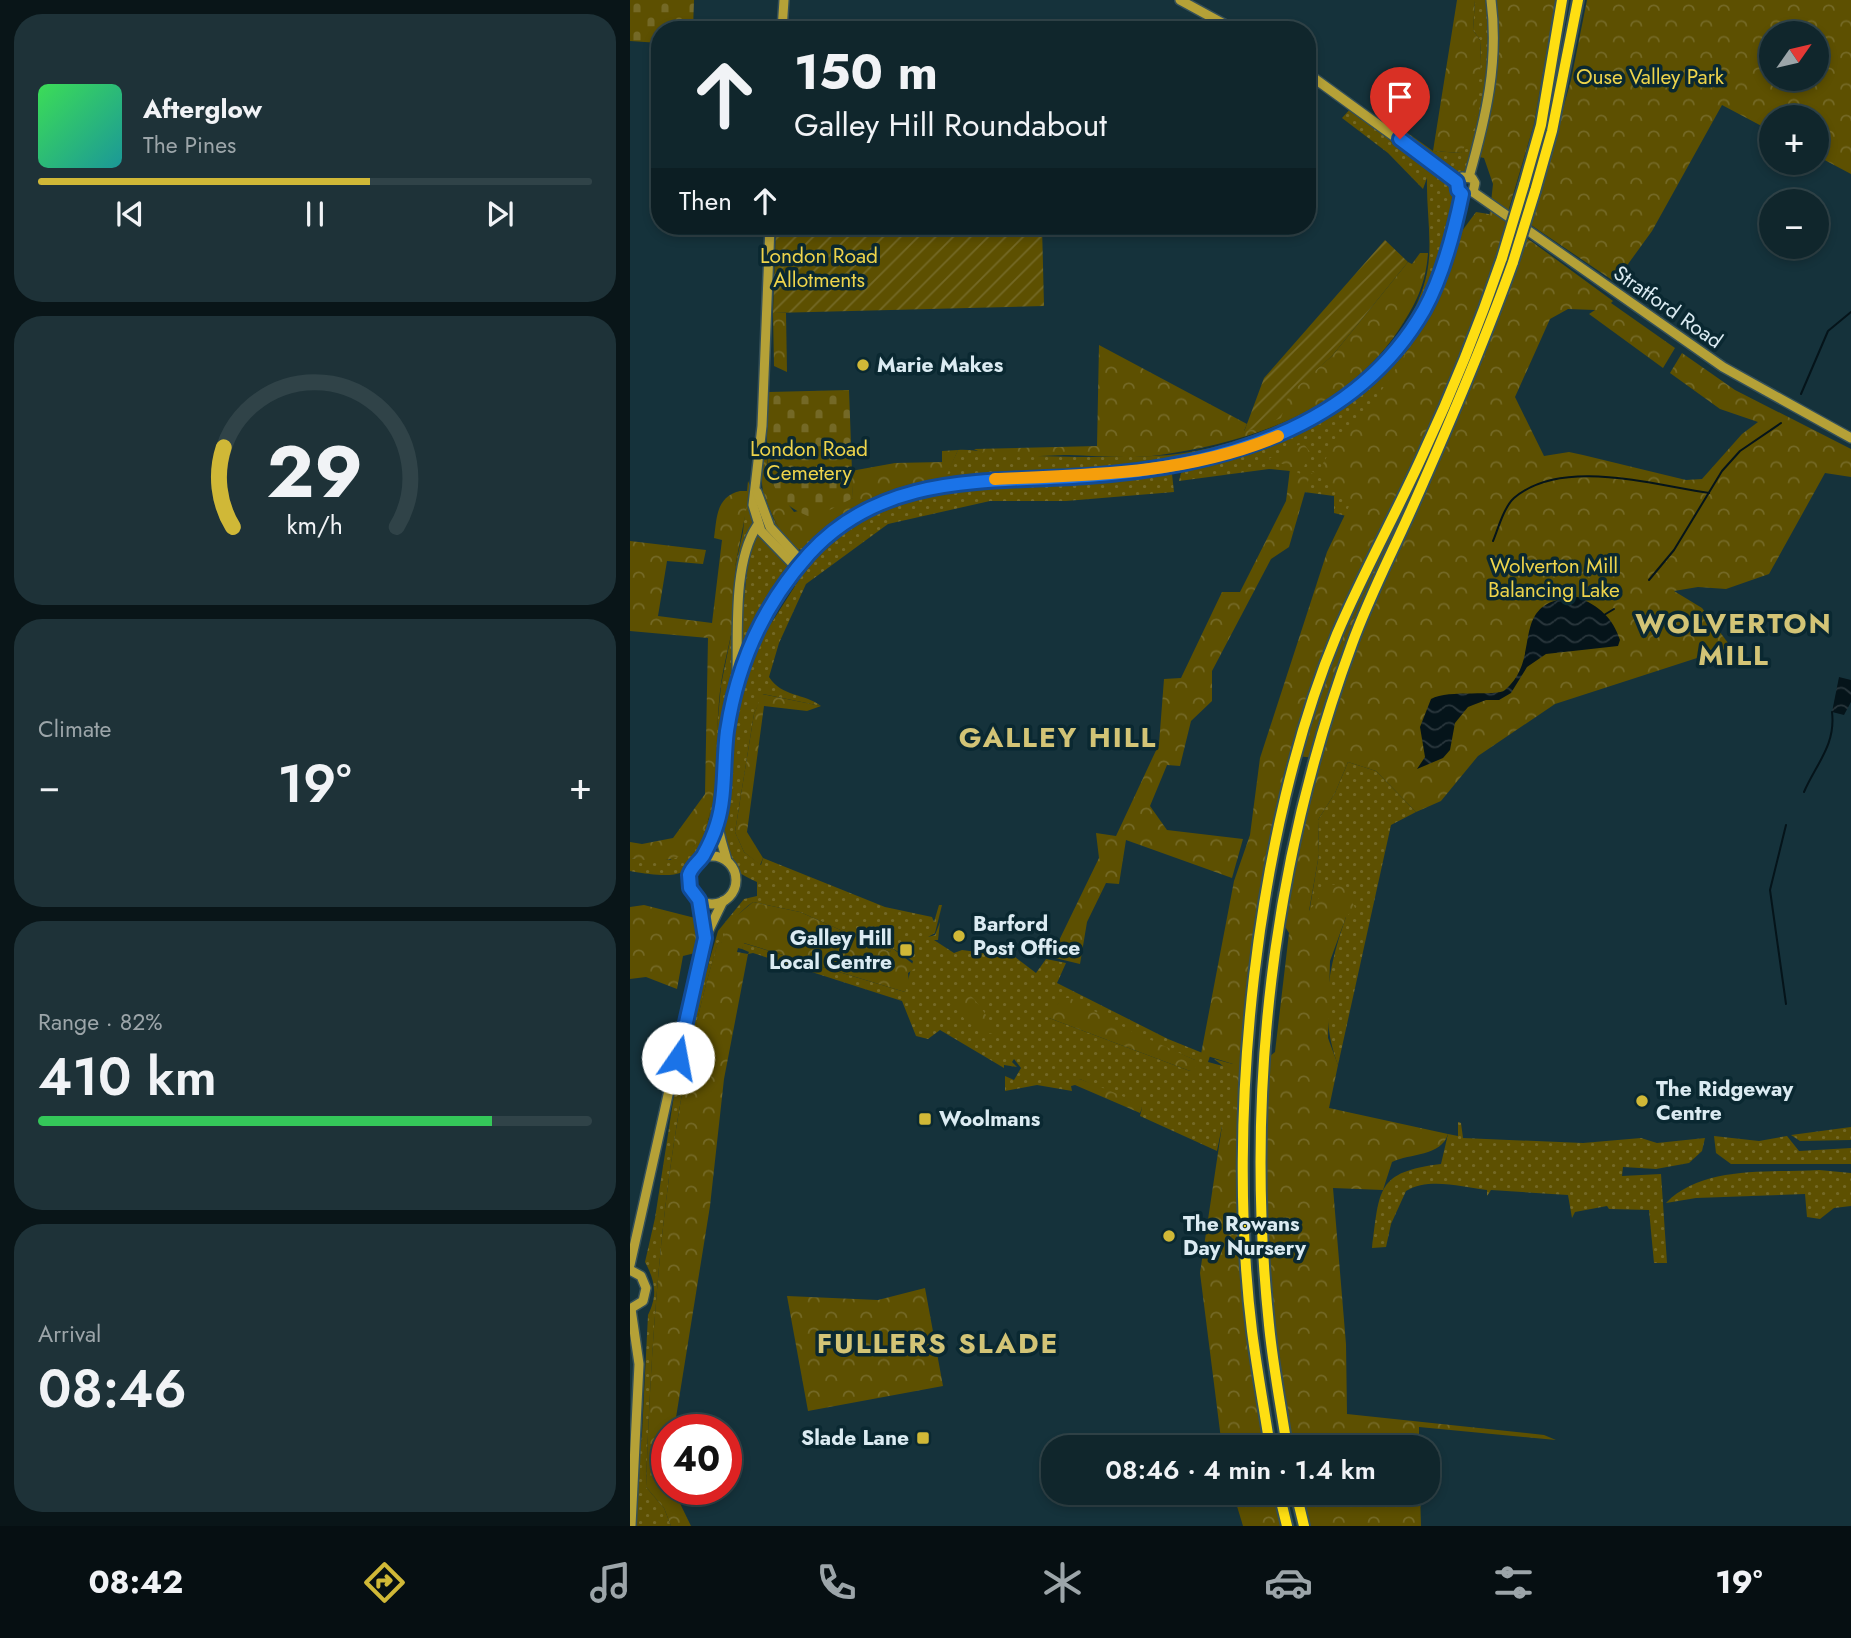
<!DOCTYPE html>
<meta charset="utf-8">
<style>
body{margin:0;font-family:Jost,sans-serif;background:#1e3238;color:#f1f3f6;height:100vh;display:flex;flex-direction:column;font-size:26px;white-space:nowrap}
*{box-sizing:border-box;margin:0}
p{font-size:23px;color:#9ca5a9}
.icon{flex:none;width:38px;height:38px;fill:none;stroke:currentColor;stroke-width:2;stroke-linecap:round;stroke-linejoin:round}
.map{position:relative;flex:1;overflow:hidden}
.panel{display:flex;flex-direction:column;gap:14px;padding:14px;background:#091518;width:630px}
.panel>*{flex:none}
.hud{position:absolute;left:21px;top:21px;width:665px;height:214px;border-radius:28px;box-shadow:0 4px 10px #0003,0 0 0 2px #304348;background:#10262c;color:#f1f3f6;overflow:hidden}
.needle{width:46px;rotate:56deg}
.tools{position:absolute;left:1129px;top:21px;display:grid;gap:14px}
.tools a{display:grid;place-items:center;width:70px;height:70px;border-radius:50%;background:#10262c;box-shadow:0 4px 10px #0003,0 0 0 2px #304348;font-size:35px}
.speed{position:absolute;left:21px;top:1414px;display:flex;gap:14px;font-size:35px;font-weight:700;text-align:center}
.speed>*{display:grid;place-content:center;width:91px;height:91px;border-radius:50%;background:#10262c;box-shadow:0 4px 10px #0003,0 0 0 2px #304348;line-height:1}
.speed .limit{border:10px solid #d22;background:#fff;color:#111}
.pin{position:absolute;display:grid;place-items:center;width:60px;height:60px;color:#fff;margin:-72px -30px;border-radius:50% 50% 50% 0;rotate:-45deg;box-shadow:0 0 7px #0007}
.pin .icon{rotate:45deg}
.me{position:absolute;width:77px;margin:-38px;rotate:12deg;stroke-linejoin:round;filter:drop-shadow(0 0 5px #0008)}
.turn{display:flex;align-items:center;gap:24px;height:147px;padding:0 28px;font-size:32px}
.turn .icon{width:91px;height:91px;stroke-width:2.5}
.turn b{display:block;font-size:49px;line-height:60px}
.then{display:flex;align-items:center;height:66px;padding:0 28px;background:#0003;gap:14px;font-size:26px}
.big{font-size:52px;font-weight:600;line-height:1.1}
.panel .tile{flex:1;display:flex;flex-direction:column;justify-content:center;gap:10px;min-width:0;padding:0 24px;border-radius:28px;background:#1e3238}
.panel .dial{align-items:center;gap:0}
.dial svg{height:182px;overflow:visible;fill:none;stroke:#304348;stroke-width:7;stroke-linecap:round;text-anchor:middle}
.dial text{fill:#f1f3f6;stroke:none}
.song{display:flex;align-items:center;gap:21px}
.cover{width:84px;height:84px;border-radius:10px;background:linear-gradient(135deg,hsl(130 70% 55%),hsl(180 70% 35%))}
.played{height:7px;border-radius:4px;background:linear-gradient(90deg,#d0b837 60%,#304348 60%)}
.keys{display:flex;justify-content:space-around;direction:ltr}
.heat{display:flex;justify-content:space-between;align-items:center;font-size:38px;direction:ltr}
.charge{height:10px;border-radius:5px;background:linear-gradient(90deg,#34c759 82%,#304348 0)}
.trip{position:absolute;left:411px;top:1435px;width:399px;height:70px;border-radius:28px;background:#10262c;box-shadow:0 4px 10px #0003,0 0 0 2px #304348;font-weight:600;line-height:70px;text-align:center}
.menu{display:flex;height:112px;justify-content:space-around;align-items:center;background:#060f12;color:#9ca5a9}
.menu .icon{width:49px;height:49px}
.menu .active{color:#d0b837}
.menu b{font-size:32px;color:#f1f3f6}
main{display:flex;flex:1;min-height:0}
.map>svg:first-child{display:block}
.grass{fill:url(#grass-dots);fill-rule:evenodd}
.forest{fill:url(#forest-crowns);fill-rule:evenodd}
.cemetery{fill:url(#cemetery-stones)}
.garden{fill:url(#garden-furrows)}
.water{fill:url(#water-waves)}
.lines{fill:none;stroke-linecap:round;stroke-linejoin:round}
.stream{stroke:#05141a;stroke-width:2}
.secondary-casing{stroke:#355058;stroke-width:12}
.highway-casing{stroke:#355058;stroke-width:14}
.secondary{stroke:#b5a137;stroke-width:9}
.highway{stroke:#fede12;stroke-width:10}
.highway-bridge-casing{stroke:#355058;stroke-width:14;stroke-linecap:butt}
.highway-bridge{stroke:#fede12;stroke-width:10}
.route-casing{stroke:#114b97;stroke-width:18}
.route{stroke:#1a73e8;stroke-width:12}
.slow{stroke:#f59e0b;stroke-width:12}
.poi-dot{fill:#d0b837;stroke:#0a2831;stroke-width:2.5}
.labels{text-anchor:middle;stroke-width:7;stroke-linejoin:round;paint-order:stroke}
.park-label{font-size:21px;fill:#eed44b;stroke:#0a2831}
.street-label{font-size:21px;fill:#dbebf2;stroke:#0a2831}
.poi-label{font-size:21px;font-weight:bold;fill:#dbebf2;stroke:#0a2831;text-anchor:start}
.district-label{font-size:28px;font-weight:bold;letter-spacing:2px;fill:#d3c476;stroke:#0a2831}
</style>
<main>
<section class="panel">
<div class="tile">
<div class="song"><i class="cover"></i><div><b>Afterglow</b><p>The Pines</p></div></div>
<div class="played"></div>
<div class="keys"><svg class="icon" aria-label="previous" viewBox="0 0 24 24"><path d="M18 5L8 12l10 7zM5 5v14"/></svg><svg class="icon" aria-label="pause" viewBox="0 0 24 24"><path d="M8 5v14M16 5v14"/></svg><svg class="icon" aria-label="next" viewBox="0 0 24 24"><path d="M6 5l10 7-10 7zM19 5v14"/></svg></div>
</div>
<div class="tile dial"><svg viewBox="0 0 100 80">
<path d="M14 69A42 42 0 1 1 86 69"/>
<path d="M14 69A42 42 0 0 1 10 34" stroke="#d0b837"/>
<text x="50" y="56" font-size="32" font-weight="700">29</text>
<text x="50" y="72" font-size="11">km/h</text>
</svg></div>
<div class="tile"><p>Climate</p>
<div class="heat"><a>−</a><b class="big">19°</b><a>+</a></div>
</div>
<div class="tile"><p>Range · 82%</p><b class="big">410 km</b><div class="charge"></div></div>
<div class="tile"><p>Arrival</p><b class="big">08:46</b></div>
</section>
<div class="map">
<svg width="1221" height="1526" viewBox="0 0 1221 1526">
<defs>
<pattern id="grass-dots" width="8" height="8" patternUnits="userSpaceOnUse" patternTransform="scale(1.75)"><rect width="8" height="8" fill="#5d5001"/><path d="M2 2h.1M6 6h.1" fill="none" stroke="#746926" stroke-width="1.8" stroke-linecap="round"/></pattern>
<pattern id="forest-crowns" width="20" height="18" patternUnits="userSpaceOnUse" patternTransform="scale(1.75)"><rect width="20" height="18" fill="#5d5001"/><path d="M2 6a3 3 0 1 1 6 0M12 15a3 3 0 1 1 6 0" fill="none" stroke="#746926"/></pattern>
<pattern id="cemetery-stones" width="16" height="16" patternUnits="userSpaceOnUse" patternTransform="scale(1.75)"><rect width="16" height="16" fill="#5d5001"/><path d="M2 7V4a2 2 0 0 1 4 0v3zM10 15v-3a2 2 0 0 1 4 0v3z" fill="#746926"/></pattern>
<pattern id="garden-furrows" width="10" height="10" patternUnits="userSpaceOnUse" patternTransform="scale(1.75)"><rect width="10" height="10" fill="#5d5001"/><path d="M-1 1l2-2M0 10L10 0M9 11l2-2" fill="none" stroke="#746926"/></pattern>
<pattern id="water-waves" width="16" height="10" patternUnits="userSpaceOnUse" patternTransform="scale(1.75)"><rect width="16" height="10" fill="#05141a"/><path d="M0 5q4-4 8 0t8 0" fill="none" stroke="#29363c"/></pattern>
</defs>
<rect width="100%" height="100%" fill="#15323b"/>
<g class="grass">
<path d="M845 0H861L865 46 839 177 827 183 831 193 813 262 772 342 713 402 634 442 541 465 544 492 436 501H360L258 524 176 584 149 643 139 677C152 697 174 693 191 706L133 694 124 714 105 832 114 852 131 865 133 858 255 907 302 917 304 922 309 905H312L305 933 298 937 305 935 310 922 308 940H304L324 953 332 950 385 957 406 973 416 959 436 963 427 983 538 1039 580 1056 578 1062 593 1066 584 1059 603 1064V1126H592L587 1151 510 1116 512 1108 450 1079 441 1086 442 1091 407 1085 375 1091V1076L384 1080 391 1068 384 1059 382 1062 387 1067 374 1065V1068L310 1030 298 1039 286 1036 272 1001 123 953 118 954 119 952 112 949 113 943 275 992 283 961 262 948 260 952 170 912 123 902C106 914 100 925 91 944L88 943C36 1111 22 1311 16 1487L34 1508 41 1526H1L12 1434 18 1315C28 1295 25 1281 15 1262L25 1218 56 1018 72 986 88 931 114 899 127 896V882C93 867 96 858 88 824 64 875 57 881 0 871V858L40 860 64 846 79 819 91 685 101 636 107 579 105 567 113 532 118 481 143 539 129 523 115 544 111 625 119 554 128 532 161 566 126 635 142 622 195 539 178 549 164 550C134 516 130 497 132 453H135L136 507 159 543C195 538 194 526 222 511 252 496 284 486 315 477L328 450C346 449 362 454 380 455 427 457 476 458 523 456 624 452 774 381 797 273 803 243 796 209 797 178L793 189 758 153 712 118 722 107 753 127 758 119 803 151 831 153 851 62 850 40 843 30ZM429 1003 565 1060 560 1071 419 1018Z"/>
<path d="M846 212 871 216 877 220 835 337 749 524 704 513V496L659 490 660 471 639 469 549 481 551 473 558 469C650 452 738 411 788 329 806 298 817 263 829 230L832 231Z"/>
<path d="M718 762 746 771 786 812 761 825 708 1065C689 1015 698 967 716 917L679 913 689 854 688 820 705 793Z"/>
<path d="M828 1122 831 1123 833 1138 953 1143 1011 1138 1027 1143 1075 1138 1072 1151 1059 1163 1026 1169 993 1167 992 1176 1031 1174 1037 1263H1024L1019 1210 979 1209 977 1206 945 1212 942 1218 938 1195 861 1190 857 1196V1190C832 1187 799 1177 776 1191L761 1224 756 1247 742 1248C750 1189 746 1172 811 1164L818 1134 828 1136Z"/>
<polygon points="1221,1127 1221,1140 1170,1141 1161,1135"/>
<polygon points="1084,1136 1129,1141 1157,1136 1169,1151 1221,1148 1221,1164 1101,1164 1086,1153"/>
<path d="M1189 1170 1221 1173V1206L1204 1208 1190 1219 1177 1217 1175 1194 1066 1198 1036 1203C1073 1165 1139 1173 1189 1170Z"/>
</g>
<g class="forest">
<polygon points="827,0 845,0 843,30 850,40 851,62 844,129 831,153 803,151"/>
<path d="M861 0H926L904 124 875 222 983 301 981 303 1045 348 1033 368 959 314 965 310 938 309 920 319 885 397 914 456 939 452 953 455 1056 480 1072 479 1112 434 1128 422 1090 409 1040 373 1052 353 1105 390 1221 449V477L1195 473 1139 574 1096 589 1068 587 1044 591 1072 608 1101 647 925 704 848 756 811 801 786 812 746 771 718 762 705 793 688 820 689 854 679 911 699 885 714 884 725 908 716 917 700 961 698 1038 708 1065 699 1108 818 1134C811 1157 780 1153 762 1162L753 1190 703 1188 716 1344 717 1414 914 1435 926 1440 789 1427V1447H659L639 1325 634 1061 645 1052 659 933 649 917 685 758 667 756 640 869 620 1020 613 1191 622 1328 640 1447H592L570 1273 592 1126 603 1125V1064L571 1054 604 881 620 835 630 758 697 552 722 500 692 477 638 459 673 443 680 452 674 467 687 474 708 437 740 408 799 318 812 291 830 237 838 226 859 220 863 184 854 158 845 156 858 107Z"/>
<path d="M957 0H1221V174L1187 156 1186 117H1141V131L1092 105 1022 231 985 282 901 225 941 80ZM1141 33H1186V79H1141Z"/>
<path d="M790 253H798C796 284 785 306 768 331 714 411 621 442 530 455 500 459 468 456 439 455 414 455 364 461 344 449L467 446 469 345 617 424 614 431 702 356 778 262 782 264Z"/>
<polygon points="143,313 156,313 157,372 144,366"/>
<path d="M328 450 316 477 244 501 219 513 170 546 159 543C141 518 123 482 137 451L138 477 164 512 223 498 221 471 265 463 312 462V451Z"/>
<polygon points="660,469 679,478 659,547 641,559 582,671 582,701 561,721 550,766 537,765 520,806 537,830 613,839 602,878 496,840 489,884 476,883 457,922 450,964 421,957 469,858 466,833 486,836 529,744 534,679 551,678 592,592 610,592 656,501"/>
<path d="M110 491H120L105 567C112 605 97 646 91 683 85 727 89 773 79 817 77 826 70 837 65 845 49 865 22 861 0 858V842L12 844 43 838 75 794 78 638 0 631V541L76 550 73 564 37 561 28 616 82 623 92 540 84 538C87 517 86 497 110 491Z"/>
<polygon points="132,694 191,706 177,711 134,706 117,832 133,858 130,865 114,852 105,832 124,714"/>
<path d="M123 902 170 912 260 952 262 948 287 967 278 973 279 982 275 992 114 943 112 949 108 948 107 952 118 954 94 1079 80 1206 44 1430H37V1489H43L61 1526H41L34 1508 16 1487C22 1309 36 1113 88 942L91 943 98 923Z"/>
<polygon points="14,905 69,919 70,937 65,953 53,956 47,989 16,977 0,979 0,907"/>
<path d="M338 994C346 998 364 1027 368 1034 353 1035 327 1020 327 1003Z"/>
<polygon points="432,998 440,998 501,1031 565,1060 566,1069 560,1071 419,1018 415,1010 422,1000 427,1005"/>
<path d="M450 1079C469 1087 496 1095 512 1108L510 1113 445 1085 441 1086 442 1081Z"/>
<polygon points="295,1288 313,1386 178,1411 157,1296 248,1300"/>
<polygon points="603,1493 649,1493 657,1526 613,1526"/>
<polygon points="666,1493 790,1493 791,1526 674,1526"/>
</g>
<g class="cemetery">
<polygon points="0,0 64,0 63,30 30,30 30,43 0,41"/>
<path d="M219 390 223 498 184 518C124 500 138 442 139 392Z"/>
</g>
<g class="garden">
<polygon points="146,226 412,226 414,306 143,313"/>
<polygon points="755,240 778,262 702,356 659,394 651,418 614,432 634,378"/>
</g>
<g class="water">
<path d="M948 597C969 606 983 618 990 640L988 646 916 654 897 667 881 693 869 700H856L838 707 825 723 820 750 813 758 787 769 795 757 790 727 801 699C819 689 867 697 875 690 915 656 875 600 948 597Z"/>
<polygon points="1209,677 1221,680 1221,702 1214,715 1202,712"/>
</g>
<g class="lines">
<g class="stream">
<polyline points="1171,394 1198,331 1221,312"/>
<path d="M863 541C868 529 874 507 884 498 932 457 1022 485 1079 493"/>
<polyline points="1019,580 1044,550 1092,471 1110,451 1151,423"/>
<polyline points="974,615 984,609"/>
<path d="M1174 792C1186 764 1206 745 1202 712"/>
<polyline points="1156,1004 1140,890 1156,825"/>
</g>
<defs>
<g id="secondary">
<polyline points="550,0 605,30"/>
<polyline points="152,30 154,0"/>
<polyline points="677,73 827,182"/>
<path d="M839 177C856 117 869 62 861 0"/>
<polyline points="827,182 832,177 842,178 845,183 843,192"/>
<polyline points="843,192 1093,367 1221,438"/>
<polyline points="140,226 132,426 123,505 131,531 167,568"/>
<polyline points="127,492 140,527 172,562"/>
<path d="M107 674C108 631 103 562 127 526"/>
<circle cx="82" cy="880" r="24"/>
<polyline points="71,859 88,823"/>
<path d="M97 861C94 849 88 834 88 822 87 807 91 791 93 776 97 734 102 692 118 653 145 586 190 530 257 501 319 474 389 480 455 476 583 469 730 430 794 308 813 274 824 232 832 194"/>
<polyline points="69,900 74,936"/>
<polyline points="0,1265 63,983 75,938 93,901"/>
<polyline points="0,1270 11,1276 16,1288 13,1301 0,1309"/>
<polyline points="1,1526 9,1364 1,1309"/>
</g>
<g id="highway">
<polyline points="894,185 911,125 932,0"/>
<polyline points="905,191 922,131 948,0"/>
<path d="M640 1447C634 1408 627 1370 622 1331 596 1120 625 830 707 634 733 573 766 514 793 454 823 390 849 325 872 258"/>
<path d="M657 1447C651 1407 643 1366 639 1325 615 1094 642 861 722 644 739 597 762 553 782 508 818 427 853 346 883 262"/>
<polyline points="649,1493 657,1526"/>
<polyline points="666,1493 674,1526"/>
</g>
</defs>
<use href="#secondary" class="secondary-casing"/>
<use href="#highway" class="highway-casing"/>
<use href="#secondary" class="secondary"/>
<use href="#highway" class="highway"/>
<defs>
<g id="highway-bridge">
<polyline points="872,258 894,185"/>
<polyline points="883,262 905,191"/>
</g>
</defs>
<use href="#highway-bridge" class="highway-bridge-casing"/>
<use href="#highway-bridge" class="highway-bridge"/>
</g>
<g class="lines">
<defs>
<path id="route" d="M48 1058 75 938 69 900 60 888 59 875C62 866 68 863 73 856 78 847 84 834 87 824 96 796 93 761 97 731 107 664 134 604 179 554 254 472 357 483 457 476 587 467 725 430 794 310 813 276 824 233 832 194L828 190 827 182 770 139"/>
</defs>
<use href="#route" class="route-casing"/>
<use href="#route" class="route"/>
<path class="slow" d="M365 479C461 475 558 474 648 436"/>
</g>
<g class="poi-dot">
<circle cx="233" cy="365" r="7"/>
<circle cx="329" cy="936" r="7"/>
<rect x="269" y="943" width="14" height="14" rx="3.5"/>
<circle cx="1012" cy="1101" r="7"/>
<rect x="288" y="1112" width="14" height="14" rx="3.5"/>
<circle cx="539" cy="1236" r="7"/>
<rect x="286" y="1431" width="14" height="14" rx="3.5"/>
</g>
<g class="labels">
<g class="park-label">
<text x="1020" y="84">Ouse Valley Park</text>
<text x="189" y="263">London Road<tspan x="189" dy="24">Allotments</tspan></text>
<text x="179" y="456">London Road<tspan x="179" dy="24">Cemetery</tspan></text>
<text x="924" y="573">Wolverton Mill<tspan x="924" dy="24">Balancing Lake</tspan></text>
</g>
<g class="street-label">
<text transform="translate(1038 307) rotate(35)" y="7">Stratford Road</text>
</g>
<g class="poi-label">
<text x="247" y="372">Marie Makes</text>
<text x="343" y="931">Barford<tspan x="343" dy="24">Post Office</tspan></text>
<text x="262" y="945" text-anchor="end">Galley Hill<tspan x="262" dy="24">Local Centre</tspan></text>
<text x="1026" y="1096">The Ridgeway<tspan x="1026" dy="24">Centre</tspan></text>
<text x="309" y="1126">Woolmans</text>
<text x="553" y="1231">The Rowans<tspan x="553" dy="24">Day Nursery</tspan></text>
<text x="279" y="1445" text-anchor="end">Slade Lane</text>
</g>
<g class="district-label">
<text x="1104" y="633">WOLVERTON<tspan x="1104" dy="32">MILL</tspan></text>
<text x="428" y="747">GALLEY HILL</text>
<text x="308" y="1353">FULLERS SLADE</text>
</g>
</g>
</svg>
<div class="tools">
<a><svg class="needle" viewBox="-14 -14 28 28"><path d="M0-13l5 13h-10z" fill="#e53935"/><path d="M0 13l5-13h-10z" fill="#9ca5a9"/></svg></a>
<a>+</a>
<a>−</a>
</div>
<div class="speed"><div class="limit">40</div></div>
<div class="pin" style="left:770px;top:139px;background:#d93025"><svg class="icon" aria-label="arrive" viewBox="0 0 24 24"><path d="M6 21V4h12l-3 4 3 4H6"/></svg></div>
<svg class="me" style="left:48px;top:1058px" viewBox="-20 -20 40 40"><circle r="19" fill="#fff"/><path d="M0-13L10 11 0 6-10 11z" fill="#1a73e8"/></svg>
<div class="trip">08:46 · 4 min · 1.4 km</div>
<div class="hud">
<div class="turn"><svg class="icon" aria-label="ahead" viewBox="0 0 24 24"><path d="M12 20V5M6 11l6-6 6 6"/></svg><div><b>150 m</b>Galley Hill Roundabout</div></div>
<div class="then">Then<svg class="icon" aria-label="ahead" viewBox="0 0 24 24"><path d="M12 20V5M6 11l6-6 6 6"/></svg></div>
</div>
</div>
</main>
<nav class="menu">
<b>08:42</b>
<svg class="icon active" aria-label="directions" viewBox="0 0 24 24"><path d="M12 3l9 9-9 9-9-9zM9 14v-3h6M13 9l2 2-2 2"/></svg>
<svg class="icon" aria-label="music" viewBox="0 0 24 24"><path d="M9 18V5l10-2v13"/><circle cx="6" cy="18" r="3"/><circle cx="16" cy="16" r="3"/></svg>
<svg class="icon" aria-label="phone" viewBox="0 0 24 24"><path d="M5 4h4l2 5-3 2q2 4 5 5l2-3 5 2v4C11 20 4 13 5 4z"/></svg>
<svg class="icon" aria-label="climate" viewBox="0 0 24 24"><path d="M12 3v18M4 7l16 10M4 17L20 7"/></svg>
<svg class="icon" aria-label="car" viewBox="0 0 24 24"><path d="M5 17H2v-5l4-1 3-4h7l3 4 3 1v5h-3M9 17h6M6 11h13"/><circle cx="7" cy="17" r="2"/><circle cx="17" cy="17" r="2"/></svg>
<svg class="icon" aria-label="filters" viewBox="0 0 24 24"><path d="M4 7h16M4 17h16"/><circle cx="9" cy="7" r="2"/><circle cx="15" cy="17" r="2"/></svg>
<b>19°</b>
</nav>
